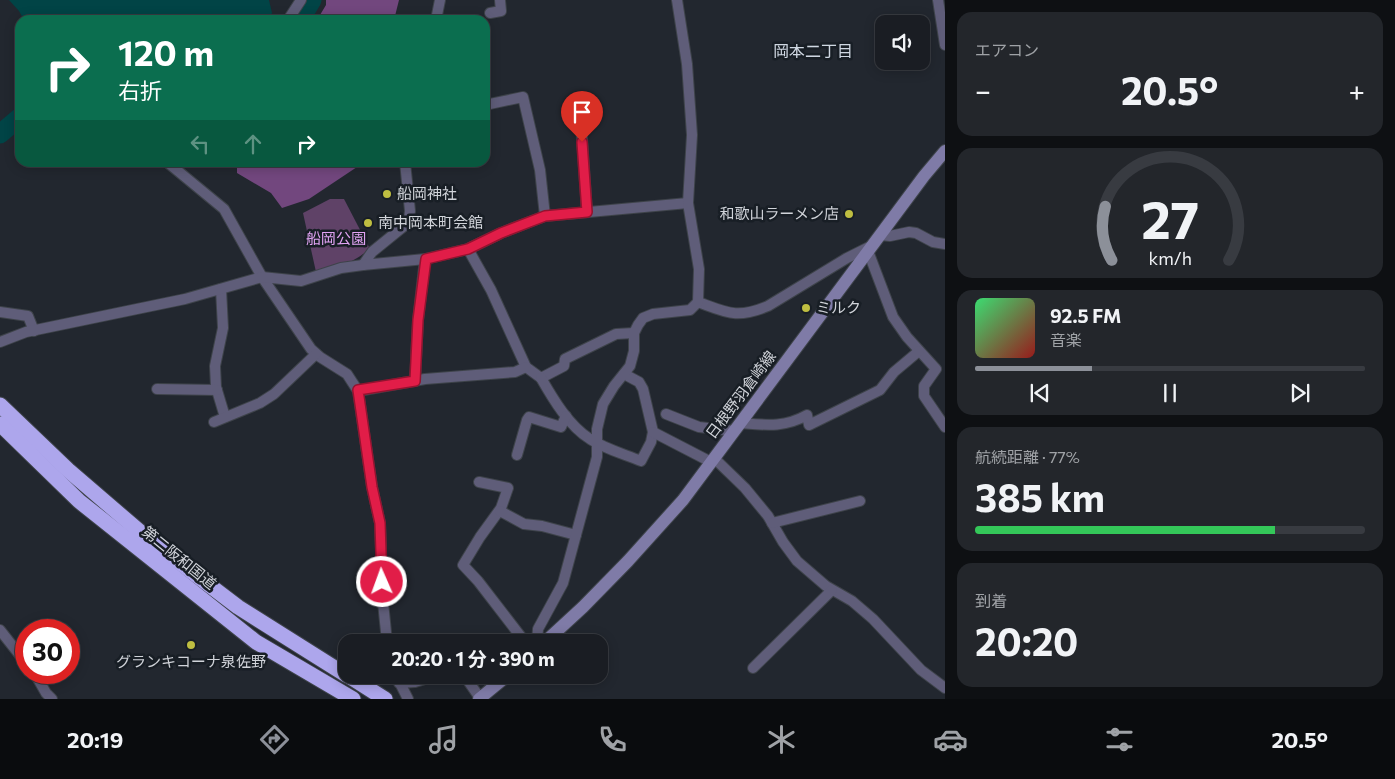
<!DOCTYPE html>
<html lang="ja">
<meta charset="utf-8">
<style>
body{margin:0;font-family:Commissioner,"Noto Sans JP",sans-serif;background:#23262b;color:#f1f3f6;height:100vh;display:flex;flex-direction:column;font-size:19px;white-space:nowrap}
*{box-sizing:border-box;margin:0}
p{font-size:16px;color:#9fa2a6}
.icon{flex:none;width:28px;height:28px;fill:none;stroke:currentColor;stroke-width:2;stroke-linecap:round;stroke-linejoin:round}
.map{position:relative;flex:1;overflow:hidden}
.side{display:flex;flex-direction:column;gap:12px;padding:12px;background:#0e1013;width:450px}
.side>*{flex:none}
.top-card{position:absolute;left:15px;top:15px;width:475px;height:152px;border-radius:15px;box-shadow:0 2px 12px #0003,0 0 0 1px #383b41;background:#0b6e4f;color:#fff;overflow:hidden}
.tools{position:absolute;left:875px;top:15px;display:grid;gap:10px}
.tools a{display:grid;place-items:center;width:55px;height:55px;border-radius:10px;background:#1a1d23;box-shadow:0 2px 12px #0003,0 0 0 1px #383b41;font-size:25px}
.speed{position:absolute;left:15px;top:619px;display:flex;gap:10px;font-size:25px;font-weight:700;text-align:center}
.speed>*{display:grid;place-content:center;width:65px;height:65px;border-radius:50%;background:#1a1d23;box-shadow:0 2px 12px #0003,0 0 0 1px #383b41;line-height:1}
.speed .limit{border:8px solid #d22;background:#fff;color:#111}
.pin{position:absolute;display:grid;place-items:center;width:42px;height:42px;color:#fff;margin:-51px -21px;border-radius:50% 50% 50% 0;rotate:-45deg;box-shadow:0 0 5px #0007}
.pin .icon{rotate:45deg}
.me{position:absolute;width:55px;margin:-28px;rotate:358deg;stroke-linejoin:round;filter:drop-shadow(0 0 4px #0008)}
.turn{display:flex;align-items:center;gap:18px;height:105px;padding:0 20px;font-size:22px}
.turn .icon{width:65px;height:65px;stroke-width:2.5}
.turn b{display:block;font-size:35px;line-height:42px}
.lanes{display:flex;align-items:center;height:48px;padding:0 20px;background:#0003;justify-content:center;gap:25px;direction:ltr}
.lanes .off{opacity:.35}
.big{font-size:38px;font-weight:700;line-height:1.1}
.side .card{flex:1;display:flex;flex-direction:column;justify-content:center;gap:8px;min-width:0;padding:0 18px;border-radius:15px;background:#23262b}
.side .dial{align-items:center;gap:0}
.dial svg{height:130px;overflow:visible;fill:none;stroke:#383b41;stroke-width:7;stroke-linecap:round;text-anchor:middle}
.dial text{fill:#f1f3f6;stroke:none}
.song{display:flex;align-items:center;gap:15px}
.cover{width:60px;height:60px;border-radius:8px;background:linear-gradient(135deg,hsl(140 70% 55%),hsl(0 70% 35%))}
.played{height:5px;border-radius:2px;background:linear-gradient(90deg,#8c9099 30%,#383b41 30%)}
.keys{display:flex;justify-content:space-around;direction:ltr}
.heat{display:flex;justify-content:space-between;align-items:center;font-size:28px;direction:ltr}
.charge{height:8px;border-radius:4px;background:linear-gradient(90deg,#34c759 77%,#383b41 0)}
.trip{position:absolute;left:338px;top:634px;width:270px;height:50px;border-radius:15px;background:#1a1d23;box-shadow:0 2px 12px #0003,0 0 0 1px #383b41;font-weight:700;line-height:50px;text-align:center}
.tabs{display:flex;height:80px;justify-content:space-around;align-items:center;background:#0a0c0e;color:#9fa2a6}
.tabs .icon{width:35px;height:35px}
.tabs .selected{color:#8c9099}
.tabs b{font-size:22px;color:#f1f3f6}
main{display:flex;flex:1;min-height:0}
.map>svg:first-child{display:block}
.green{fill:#5f4267}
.forest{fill:#72477e}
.water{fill:#014446}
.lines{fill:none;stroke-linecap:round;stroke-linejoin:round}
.river{stroke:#014446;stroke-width:19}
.street-casing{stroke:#3e434a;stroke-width:12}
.secondary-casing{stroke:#3e434a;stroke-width:14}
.highway-casing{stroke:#3e434a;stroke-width:17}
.street{stroke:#5f5d79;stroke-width:10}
.secondary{stroke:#7f7ba7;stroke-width:12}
.highway{stroke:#ada6ec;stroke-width:15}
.route-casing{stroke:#92132f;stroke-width:12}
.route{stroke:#e11d48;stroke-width:9}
.poi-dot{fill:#bfbe41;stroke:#181e25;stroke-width:2}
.labels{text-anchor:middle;stroke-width:5;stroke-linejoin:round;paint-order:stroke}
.poi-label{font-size:15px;fill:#d0d3d9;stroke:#181e25;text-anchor:start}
.park-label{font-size:15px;fill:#e1a3f3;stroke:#181e25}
.street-label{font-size:15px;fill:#d0d3d9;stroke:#181e25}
.neighbourhood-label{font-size:16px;fill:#cfd7e2;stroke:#181e25}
</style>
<main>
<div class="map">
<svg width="945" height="699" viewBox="0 0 945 699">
<rect width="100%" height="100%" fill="#22272f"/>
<path class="green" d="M330 199H344L370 249C350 264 341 267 316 272L303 213Z"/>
<g class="forest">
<polygon points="326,0 399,0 394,20 317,20 326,5"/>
<polygon points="237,163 237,162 363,163 309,199 282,208 271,193 237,173"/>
</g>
<polygon class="water" points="9,0 269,0 272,13 269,20 24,20 19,11"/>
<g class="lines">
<g class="river">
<polyline points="300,20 312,0"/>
<polyline points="0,134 20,117"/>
</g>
<defs>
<g id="street">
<polyline points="938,0 945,45"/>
<polyline points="490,13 501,11 500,0"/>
<polyline points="288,20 301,0"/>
<polyline points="436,20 440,0"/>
<polyline points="485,105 523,97 540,170 545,216"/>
<polyline points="581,124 587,212"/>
<polyline points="167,162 224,209 262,277 311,349 320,357 347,374 358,391 372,487 380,523 383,602 387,642"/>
<polyline points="880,235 890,236 909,232 916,233 933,242 945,244"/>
<polyline points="468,249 491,290 526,367 541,378 564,366 565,359 616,334 634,333"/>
<polyline points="868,251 893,317 907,337 936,369 924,386 924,396 945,427"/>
<polyline points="363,265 372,252 404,226 409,219 410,211 405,162"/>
<polyline points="221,289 223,328 215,366 216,387 225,417"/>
<path d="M698 302C728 313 737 319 768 306L847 258 871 246"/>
<polyline points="0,312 28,316 34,331"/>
<polyline points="0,342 26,332 185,299 262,277 301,281 341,268 363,265 425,259 468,249 501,233 545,216 688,203"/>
<path d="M541 378C553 399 569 426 590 439 605 449 624 454 641 461L651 442 653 432 643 389 639 382 624 374"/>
<polyline points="415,381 418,320 425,259"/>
<polyline points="157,389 217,390"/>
<polyline points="358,391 425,379 515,372 526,367"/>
<polyline points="666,414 699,427 734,431"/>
<polyline points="214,422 260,403 274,394 316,354"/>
<path d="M740 423C765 425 784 428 807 415L809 425 880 390 894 372 919 351"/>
<polyline points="653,432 711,462"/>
<polyline points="517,455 527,420 529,417 561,427 566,416"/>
<polyline points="714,458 745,488 768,516 783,542 797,561 826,586 852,601 873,619 921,670 945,688"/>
<polyline points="479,482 508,488 501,508 480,537 463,565 478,581 525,642"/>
<polyline points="500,511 524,524 542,526 576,535"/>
<polyline points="772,523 860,501"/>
<polyline points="0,630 26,663"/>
<polyline points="537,642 538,629 563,583 597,457 597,429 603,404 614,386 630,366 634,351 634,333 638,325 643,318 653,314 690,310 698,302 699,269 688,203 692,135 687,64 677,0"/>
<polyline points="753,668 832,590"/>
<polyline points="34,672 46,693 52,699"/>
<polyline points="396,675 408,699"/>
<polyline points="464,675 480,698"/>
<polyline points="399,683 415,682 438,675"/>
</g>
<g id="secondary">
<polyline points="545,642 583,607 628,561 683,500 924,176 945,151"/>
<polyline points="479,699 508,675"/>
</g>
<g id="highway">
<polyline points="0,405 68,470 146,537 238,607 346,675"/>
<polyline points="0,424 79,501 256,642 353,699"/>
<polyline points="347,675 385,699"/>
</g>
</defs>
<use href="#street" class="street-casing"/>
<use href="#secondary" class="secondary-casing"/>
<use href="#highway" class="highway-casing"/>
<use href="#street" class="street"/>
<use href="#secondary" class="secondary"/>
<use href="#highway" class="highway"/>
</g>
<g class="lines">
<defs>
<polyline id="route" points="382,582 380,523 372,487 358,390 415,381 418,320 426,259 468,249 501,233 545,216 587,212 582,142"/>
</defs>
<use href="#route" class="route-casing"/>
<use href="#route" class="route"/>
</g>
<g class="poi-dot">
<circle cx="387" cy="194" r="5"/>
<circle cx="849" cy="214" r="5"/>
<circle cx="368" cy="223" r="5"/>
<circle cx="806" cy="308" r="5"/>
<circle cx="191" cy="645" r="5"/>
</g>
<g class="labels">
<g class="poi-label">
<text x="397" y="199">船岡神社</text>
<text x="839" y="219" text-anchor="end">和歌山ラーメン店</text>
<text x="378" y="228">南中岡本町会館</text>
<text x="816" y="313">ミルク</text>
<text x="191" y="667" text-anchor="middle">グランキコーナ泉佐野</text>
</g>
<g class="park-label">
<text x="336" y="244">船岡公園</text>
</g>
<g class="street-label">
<text transform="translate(741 395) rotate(-53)" y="5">日根野羽倉崎線</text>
<text transform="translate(179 558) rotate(39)" y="5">第二阪和国道</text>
</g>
<g class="neighbourhood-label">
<text x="813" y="57">岡本二丁目</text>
</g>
</g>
</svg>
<div class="tools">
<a><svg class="icon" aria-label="sound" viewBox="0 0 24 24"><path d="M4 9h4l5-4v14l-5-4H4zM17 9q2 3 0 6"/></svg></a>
</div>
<div class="speed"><div class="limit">30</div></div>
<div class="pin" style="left:582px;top:142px;background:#d93025"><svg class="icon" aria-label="arrive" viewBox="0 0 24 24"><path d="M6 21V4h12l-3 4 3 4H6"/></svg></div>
<svg class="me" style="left:382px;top:582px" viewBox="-20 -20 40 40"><circle r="17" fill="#e11d48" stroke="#fff" stroke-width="3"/><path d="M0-11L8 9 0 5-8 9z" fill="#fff"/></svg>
<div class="trip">20:20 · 1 分 · 390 m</div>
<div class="top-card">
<div class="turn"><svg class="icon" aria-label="right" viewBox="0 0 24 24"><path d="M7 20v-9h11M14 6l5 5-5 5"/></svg><div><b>120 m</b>右折</div></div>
<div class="lanes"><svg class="icon off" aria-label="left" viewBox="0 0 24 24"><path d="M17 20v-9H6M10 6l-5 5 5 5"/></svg><svg class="icon off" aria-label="ahead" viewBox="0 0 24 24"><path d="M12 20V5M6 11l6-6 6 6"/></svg><svg class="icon" aria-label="right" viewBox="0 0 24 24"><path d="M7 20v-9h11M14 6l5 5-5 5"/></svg></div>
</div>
</div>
<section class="side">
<div class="card"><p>エアコン</p>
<div class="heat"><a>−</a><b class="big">20.5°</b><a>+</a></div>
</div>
<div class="card dial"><svg viewBox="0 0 100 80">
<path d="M14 69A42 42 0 1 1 86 69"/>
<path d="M14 69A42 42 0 0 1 10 36" stroke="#8c9099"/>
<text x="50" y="56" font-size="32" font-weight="700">27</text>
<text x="50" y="72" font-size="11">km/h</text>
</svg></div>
<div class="card">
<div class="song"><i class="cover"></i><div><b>92.5 FM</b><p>音楽</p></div></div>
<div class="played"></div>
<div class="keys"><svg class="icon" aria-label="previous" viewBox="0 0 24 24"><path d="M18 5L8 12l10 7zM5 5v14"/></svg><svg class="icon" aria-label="pause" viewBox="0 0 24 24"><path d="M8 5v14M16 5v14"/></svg><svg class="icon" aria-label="next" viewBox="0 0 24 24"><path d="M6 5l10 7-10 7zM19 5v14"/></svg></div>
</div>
<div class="card"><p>航続距離 · 77%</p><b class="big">385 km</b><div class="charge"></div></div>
<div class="card"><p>到着</p><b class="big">20:20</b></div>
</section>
</main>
<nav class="tabs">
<b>20:19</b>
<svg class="icon selected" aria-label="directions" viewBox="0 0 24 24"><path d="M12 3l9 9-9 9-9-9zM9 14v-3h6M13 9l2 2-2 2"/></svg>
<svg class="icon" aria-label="music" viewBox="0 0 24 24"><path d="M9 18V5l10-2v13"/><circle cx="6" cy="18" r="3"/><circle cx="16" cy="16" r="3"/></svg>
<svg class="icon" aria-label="phone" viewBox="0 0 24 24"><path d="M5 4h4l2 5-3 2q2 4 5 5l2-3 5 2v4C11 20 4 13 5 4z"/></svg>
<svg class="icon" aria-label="climate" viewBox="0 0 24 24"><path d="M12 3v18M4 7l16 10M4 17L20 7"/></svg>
<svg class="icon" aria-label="car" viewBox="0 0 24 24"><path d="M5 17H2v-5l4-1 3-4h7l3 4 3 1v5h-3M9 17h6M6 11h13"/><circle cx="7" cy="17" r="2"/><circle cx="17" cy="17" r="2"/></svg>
<svg class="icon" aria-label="filters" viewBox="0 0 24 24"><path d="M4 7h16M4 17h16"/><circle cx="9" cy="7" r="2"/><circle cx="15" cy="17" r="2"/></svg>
<b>20.5°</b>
</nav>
